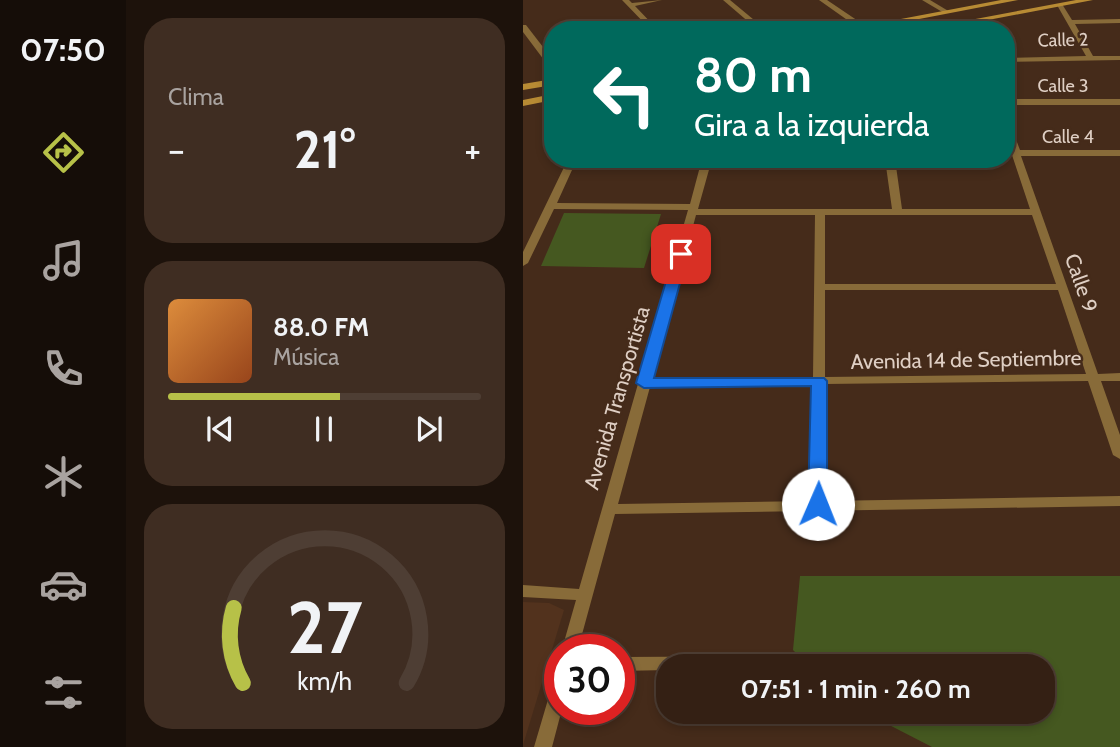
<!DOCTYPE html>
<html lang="es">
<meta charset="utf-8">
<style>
body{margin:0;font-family:Cabin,sans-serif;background:#3f2d22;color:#f1f3f6;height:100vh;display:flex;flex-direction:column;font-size:26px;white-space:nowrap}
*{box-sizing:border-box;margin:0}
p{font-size:23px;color:#a9a3a0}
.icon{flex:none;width:38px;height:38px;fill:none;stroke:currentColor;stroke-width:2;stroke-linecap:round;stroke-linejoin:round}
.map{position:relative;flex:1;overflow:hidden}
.details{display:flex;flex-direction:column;gap:18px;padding:18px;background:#1d120b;width:397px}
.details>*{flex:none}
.guide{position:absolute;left:21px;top:21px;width:471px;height:147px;border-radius:28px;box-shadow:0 4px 10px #0003,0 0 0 2px #4e3e34;background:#00695c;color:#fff;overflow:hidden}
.speed{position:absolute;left:21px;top:634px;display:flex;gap:14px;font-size:35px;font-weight:700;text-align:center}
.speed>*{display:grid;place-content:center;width:91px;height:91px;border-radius:50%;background:#342014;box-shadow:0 4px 10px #0003,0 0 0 2px #4e3e34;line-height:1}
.speed .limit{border:10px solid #d22;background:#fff;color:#111}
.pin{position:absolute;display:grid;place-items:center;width:60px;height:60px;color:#fff;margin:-30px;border-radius:14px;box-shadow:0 4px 10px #0006}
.me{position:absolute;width:77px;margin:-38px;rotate:1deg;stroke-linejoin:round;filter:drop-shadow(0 0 5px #0008)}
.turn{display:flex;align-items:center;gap:24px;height:147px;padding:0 35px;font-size:32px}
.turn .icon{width:91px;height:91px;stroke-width:2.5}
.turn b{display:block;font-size:49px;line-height:60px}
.big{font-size:52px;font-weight:800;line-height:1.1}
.details .card{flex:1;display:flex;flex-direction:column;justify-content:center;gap:10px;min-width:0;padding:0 24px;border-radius:28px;background:#3f2d22}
.details .dial{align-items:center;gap:0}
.dial svg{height:182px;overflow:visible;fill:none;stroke:#4e3e34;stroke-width:7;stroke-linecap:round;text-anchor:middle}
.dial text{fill:#f1f3f6;stroke:none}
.song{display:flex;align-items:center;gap:21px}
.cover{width:84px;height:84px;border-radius:10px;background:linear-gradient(135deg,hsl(30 70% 55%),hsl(20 70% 35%))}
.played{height:7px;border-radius:4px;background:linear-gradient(90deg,#b7c148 55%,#4e3e34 55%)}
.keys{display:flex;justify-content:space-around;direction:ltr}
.heat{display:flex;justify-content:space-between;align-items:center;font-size:38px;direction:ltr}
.trip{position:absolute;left:133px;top:654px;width:399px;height:70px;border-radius:28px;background:#342014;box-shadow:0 4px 10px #0003,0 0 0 2px #4e3e34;font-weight:800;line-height:70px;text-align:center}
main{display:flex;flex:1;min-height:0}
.tab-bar{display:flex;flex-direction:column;width:126px;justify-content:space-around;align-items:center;background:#150d08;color:#a9a3a0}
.tab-bar .icon{width:49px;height:49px}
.tab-bar .active{color:#b7c148}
.tab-bar b{font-size:32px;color:#f1f3f6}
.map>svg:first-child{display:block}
.built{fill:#52321d}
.green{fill:#455820}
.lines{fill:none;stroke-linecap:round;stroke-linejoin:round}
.street{fill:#886b39;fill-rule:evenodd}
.secondary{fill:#b88b34;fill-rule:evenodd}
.route{fill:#1a73e8;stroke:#114b97;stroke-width:2}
.labels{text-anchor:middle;stroke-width:5;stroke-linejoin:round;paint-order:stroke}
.far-street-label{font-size:18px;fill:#dfcfc4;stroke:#452b1a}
.street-label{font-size:21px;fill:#dfcfc4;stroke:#452b1a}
</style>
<main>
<nav class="tab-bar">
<b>07:50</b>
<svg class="icon active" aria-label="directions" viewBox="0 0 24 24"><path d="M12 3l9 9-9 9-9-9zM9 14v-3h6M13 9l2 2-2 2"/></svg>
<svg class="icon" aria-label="music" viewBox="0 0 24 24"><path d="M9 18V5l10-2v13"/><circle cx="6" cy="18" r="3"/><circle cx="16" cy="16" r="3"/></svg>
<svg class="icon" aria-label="phone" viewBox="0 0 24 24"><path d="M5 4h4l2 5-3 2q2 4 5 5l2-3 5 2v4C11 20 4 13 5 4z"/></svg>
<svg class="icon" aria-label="climate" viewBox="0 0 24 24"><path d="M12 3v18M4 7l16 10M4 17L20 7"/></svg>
<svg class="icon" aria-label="car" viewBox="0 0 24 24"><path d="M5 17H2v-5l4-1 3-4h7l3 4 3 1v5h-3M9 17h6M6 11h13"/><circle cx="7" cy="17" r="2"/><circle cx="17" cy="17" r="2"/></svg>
<svg class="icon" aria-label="filters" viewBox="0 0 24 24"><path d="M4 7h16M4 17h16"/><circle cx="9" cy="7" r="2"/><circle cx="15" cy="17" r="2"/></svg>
</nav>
<section class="details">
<div class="card"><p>Clima</p>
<div class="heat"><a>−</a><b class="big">21°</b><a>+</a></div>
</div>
<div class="card">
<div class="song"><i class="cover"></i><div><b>88.0 FM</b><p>Música</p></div></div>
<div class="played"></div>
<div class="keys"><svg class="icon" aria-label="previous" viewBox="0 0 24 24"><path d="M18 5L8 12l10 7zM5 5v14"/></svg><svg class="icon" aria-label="pause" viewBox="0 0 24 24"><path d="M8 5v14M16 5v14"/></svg><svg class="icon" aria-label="next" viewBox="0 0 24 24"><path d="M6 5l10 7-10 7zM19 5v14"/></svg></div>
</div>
<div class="card dial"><svg viewBox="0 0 100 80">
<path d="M14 69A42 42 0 1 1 86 69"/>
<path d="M14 69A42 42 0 0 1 10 36" stroke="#b7c148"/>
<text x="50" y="56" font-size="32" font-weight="700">27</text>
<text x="50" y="72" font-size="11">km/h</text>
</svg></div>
</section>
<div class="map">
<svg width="597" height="747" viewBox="0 0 597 747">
<rect width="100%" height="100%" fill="#452b1a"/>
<polygon class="built" points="0,602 26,603 41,610 0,745"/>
<g class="green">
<polygon points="41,213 138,214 121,268 18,266"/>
<polygon points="277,576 597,576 597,747 409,747 341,712 520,712 520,667 287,667 270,650"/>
</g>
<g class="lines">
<g class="street">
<polygon points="99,0 106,0 109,3 139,0 112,6 135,30 128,30"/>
<polygon points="200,0 207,0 243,30 235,30"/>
<polygon points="296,0 304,0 344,27 337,29"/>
<polygon points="399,0 407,0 427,12 421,13"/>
<polygon points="535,4 539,4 549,20 597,19 597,23 552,24 570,56 597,56 597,60 483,62 483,58 563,56 534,5"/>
<polygon points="439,20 445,20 454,30 446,30 439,24"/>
<polygon points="0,25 3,25 30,60 30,68 27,68 0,32"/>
<rect x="483" y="99" width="114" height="6"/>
<path d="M483 121 487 124 497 150H597V156H498L575 374 597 373V381H578L597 435V459L590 455 565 381 302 384V501L597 496V506L92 514 55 649H39L53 600 0 597V585L56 589 165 210 31 209 5 263 0 266V252L45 159H54L34 203 167 204 179 159H189L175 209H369L362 159H372L379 209H507L483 137ZM173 215H292L290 377 129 379ZM302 215H509L533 284H302ZM302 290H535L563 374 302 377ZM290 385 288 501 95 504 127 387Z"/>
<polygon points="263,656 269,658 271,663 269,667 145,667 145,670 96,671 96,657"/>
<polygon points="37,679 37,709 39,709 29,747 11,747 29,686 31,681"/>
</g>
<g class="secondary">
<polygon points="478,0 495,0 339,30 320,30"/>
<polygon points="553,0 570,0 413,30 394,30"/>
<polygon points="30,79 30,85 0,90 0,84"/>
<polygon points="30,94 30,100 0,106 0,100"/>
</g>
</g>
<polygon class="route" points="158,250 165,254 131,378 301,378 304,381 304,504 301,509 288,509 285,504 288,386 121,388 113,383 151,254"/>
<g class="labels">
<g class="far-street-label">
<text transform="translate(540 40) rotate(-1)" y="6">Calle 2</text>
<text x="540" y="92">Calle 3</text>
<text x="545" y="143">Calle 4</text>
</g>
<g class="street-label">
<text transform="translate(558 283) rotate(71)" y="7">Calle 9</text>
<text transform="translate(443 360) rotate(-1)" y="7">Avenida 14 de Septiembre</text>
<text transform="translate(94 398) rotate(-74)" y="7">Avenida Transportista</text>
</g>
</g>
</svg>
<div class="speed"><div class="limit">30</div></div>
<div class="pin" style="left:158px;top:254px;background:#d93025"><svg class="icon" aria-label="arrive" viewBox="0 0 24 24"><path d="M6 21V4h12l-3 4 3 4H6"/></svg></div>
<svg class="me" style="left:295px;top:504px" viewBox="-20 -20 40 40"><circle r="19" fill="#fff"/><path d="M0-13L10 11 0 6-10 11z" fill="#1a73e8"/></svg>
<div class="trip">07:51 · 1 min · 260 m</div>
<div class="guide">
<div class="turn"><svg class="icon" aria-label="left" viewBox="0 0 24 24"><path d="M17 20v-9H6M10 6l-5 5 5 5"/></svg><div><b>80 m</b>Gira a la izquierda</div></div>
</div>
</div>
</main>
